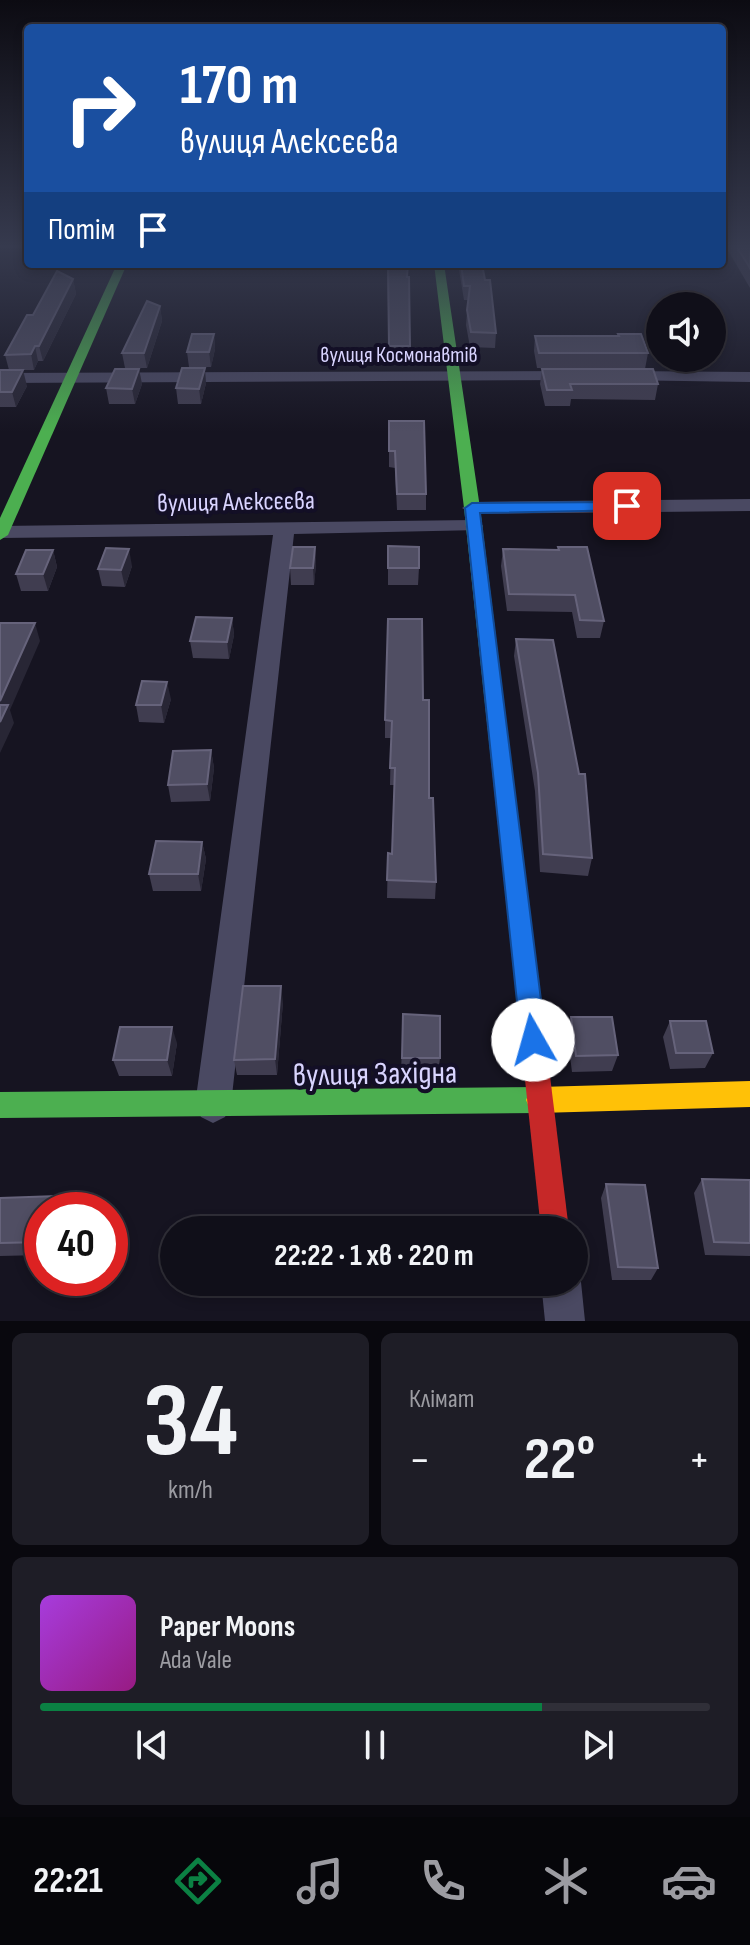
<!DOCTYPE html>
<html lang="uk">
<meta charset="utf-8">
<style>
body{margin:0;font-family:"Sofia Sans Condensed",sans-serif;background:#1e1d26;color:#f1f3f6;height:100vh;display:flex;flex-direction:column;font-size:30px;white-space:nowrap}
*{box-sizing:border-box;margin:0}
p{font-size:26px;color:#9c9ca2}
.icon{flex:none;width:44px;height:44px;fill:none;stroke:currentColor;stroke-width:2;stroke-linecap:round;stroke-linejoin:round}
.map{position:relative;height:1321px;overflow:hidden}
.sheet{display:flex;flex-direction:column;gap:12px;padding:12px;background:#09080e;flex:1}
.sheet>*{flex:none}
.guide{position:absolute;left:24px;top:24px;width:702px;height:244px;border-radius:8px;box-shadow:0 4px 12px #0003,0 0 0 2px #302f38;background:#1a4fa0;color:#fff;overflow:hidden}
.buttons{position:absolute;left:646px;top:292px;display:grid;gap:16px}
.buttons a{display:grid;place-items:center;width:80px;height:80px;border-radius:50%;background:#100f19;box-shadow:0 4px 12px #0003,0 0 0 2px #302f38;font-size:40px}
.speed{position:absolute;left:24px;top:1192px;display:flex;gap:16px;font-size:40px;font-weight:700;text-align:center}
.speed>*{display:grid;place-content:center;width:104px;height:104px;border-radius:50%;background:#100f19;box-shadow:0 4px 12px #0003,0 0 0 2px #302f38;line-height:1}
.speed .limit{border:12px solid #d22;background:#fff;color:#111}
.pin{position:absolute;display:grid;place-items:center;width:68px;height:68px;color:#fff;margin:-34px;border-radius:16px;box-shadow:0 4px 12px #0006}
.me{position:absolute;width:88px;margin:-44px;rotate:353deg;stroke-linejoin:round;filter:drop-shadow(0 0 6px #0008)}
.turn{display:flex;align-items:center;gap:28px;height:168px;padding:0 24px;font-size:36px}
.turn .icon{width:104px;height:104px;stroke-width:2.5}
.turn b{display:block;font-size:56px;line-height:68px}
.then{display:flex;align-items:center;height:76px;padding:0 24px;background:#0003;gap:16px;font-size:30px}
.big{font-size:60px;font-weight:700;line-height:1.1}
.sheet .widget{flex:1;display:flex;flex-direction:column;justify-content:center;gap:12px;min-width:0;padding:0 28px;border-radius:12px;background:#1e1d26}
.sheet .dial{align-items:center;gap:0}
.dial b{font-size:104px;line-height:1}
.song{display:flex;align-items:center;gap:24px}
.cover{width:96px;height:96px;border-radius:12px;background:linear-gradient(135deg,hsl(280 70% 55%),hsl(310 70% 35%))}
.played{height:8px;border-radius:4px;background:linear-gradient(90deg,#0b8043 75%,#302f38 75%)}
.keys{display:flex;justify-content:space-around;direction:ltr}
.heat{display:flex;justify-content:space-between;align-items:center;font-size:44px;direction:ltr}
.sheet .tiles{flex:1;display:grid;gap:12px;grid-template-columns:1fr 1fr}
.widget:last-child{grid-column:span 2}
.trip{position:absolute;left:160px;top:1216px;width:428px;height:80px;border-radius:40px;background:#100f19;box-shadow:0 4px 12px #0003,0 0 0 2px #302f38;font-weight:700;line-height:80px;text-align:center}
.menu{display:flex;height:128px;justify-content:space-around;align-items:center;background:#06060a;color:#9c9ca2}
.menu .icon{width:56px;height:56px}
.menu .active{color:#0b8043}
.menu b{font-size:36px;color:#f1f3f6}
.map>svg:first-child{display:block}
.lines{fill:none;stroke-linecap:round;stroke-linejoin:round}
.street{fill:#4a4962;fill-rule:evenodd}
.fast{fill:#4caf50;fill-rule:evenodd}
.slow{fill:#ffc107;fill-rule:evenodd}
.jam{fill:#c62828;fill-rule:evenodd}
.wall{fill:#403d50}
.shaded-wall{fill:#282635}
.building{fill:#504e63;stroke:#66637b;stroke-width:2}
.route{fill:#1a73e8;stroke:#114b97;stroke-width:2}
.labels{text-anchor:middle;stroke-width:8;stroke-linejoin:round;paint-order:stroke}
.far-street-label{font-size:22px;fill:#d9d4ff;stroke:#130f26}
.street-label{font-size:26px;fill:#d9d4ff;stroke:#130f26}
.near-street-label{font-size:32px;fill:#d9d4ff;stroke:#130f26}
</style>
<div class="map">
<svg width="750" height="1321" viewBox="0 0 750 1321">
<rect width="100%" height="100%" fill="#161421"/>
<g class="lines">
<g class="street">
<polygon points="574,371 582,376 580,380 0,383 0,373"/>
<polygon points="622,371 750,372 750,382 616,380 614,376"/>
<polygon points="750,499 750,511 472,514 462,508 472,502"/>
<polygon points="473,520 480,522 483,526 480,530 294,534 231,1105 225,1117 213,1123 201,1117 195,1105 273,535 0,538 0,526"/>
<polygon points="574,1268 581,1282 585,1321 545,1321 541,1282 574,1282"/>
</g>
<g class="fast">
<polygon points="117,264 127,264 8,535 0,540 0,518"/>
<polygon points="434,264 444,264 480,508 511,760 508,765 494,765 491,760 464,508"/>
<polygon points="539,1087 548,1091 552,1100 548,1109 539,1113 0,1118 0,1092"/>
</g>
<polygon class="slow" points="750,1081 750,1107 539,1113 530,1109 526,1100 530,1091 539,1087"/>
<polygon class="jam" points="501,753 508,755 511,760 569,1230 541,1230 491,760 494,755"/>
</g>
<g class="wall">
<polygon points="726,247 750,247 750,288"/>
<polygon points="387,264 409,277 409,362 389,361"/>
<polygon points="458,264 482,264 496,333 495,348 470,347 466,325 468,300 464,300"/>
<polygon points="73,279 76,294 43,361 38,361 34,370 9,370 5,355 33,315"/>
<polygon points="160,306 162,321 147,368 125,368 122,353"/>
<polygon points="214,334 215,349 211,367 189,367 187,352"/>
<polygon points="618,334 648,353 645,369 537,368 534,351 535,336 618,336"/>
<polygon points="139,369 142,384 135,404 109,404 106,388"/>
<polygon points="542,369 658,384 655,400 571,399 570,406 545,406 540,384"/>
<polygon points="0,370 27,386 16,407 0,407"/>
<polygon points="206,383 201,404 178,404 176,388"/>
<polygon points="389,421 426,494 426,510 397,510 395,468 389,467"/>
<polygon points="388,546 419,568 418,585 388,585"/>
<polygon points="315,547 316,564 314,585 291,585 290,568"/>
<polygon points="558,547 604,621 600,638 577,638 572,612 507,611 501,566 503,549 558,550"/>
<polygon points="53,550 57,567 48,591 21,591 16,574"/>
<polygon points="132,566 125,587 102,586 98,569"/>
<polygon points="232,618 234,635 229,659 193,658 190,641"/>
<polygon points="516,639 592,858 588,876 540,872 535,791 514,656"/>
<polygon points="171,699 164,723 139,722 136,705"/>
<polygon points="423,700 436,882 435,899 387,898 388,853 392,854 394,785 390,785 391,738 385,738 385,720"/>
<polygon points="211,750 214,768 210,801 171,802 168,785"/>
<polygon points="202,842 206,859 201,891 153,891 149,874"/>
<polygon points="283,1002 277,1075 237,1075 234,1060"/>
<polygon points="403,1014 440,1058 438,1074 401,1074"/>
<polygon points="571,1017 618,1055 612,1071 572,1072 567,1033"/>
<polygon points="670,1021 713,1053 705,1068 670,1069 663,1037"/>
<polygon points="177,1043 172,1076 119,1076 113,1060"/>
<polygon points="702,1179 750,1180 750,1256 705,1255 694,1193"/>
<polygon points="606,1184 658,1268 651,1280 612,1280 601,1198"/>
<polygon points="0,1198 93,1209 42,1210 42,1255 0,1256"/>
</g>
<g class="shaded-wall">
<polygon points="73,279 76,294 43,361 39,346"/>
<polygon points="160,306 162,321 147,368 144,353"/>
<polygon points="214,334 215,349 211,367 209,352"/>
<polygon points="35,346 38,361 34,370 31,354"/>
<polygon points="205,368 206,383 201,404 199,389"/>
<polygon points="139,369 142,384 135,404 132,389"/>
<polygon points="23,370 27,386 16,407 12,392"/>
<polygon points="315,547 316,564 314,585 313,568"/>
<polygon points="129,549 132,566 125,587 121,570"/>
<polygon points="53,550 57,567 48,591 43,574"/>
<polygon points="232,618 234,635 229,659 227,642"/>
<polygon points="35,623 40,641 10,710 14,723 0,753 0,701"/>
<polygon points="167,682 171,699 164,723 161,705"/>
<polygon points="211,750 214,768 210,801 207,784"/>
<polygon points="202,842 206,859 201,891 198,874"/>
<polygon points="281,986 283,1002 277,1075 275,1059"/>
<polygon points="172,1027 177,1043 172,1076 167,1060"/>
<polygon points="86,1195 93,1209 93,1210 84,1210"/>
</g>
<g class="building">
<polygon points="737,247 750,247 750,268"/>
<polygon points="388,264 408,264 407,277 409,277 410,346 389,346"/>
<polygon points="461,264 482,264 485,280 490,280 496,333 471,332 467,310 470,286 464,286"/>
<polygon points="57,271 73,279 39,346 35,346 31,354 5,355 27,315 33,315"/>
<polygon points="147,301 160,306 144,353 122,353"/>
<polygon points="192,334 214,334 209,352 187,352"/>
<polygon points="618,334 641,334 648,353 539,353 535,336 619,336"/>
<polygon points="182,368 205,368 199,389 176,388"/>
<polygon points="115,369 139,369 132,389 106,388"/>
<polygon points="542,369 653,369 658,384 570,384 572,390 547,390"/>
<polygon points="0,370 23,370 12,392 0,392"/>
<polygon points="389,421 424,421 426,494 397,494 395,451 389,451"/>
<polygon points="388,546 419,547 419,568 388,568"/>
<polygon points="293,547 315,547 313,568 290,568"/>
<polygon points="558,547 587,547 604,621 580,620 575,595 509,594 503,549 559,550"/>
<polygon points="106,548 129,549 121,570 98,569"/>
<polygon points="26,550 53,550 43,574 16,574"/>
<polygon points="196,617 232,618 227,642 190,641"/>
<polygon points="388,619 422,619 423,700 429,700 429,798 433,798 436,882 387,880 388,853 392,854 395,768 390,768 392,721 385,720"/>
<polygon points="0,623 35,623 0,701"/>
<polygon points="516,639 553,640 579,774 585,774 592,858 543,854 538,773"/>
<polygon points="142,681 167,682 161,705 136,705"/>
<polygon points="0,705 8,705 0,722"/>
<polygon points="211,750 207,784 168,785 173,751"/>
<polygon points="156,841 202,842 198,874 149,874"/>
<polygon points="243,986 281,986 275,1059 234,1060"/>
<polygon points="403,1014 440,1016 440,1058 402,1058"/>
<polygon points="571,1017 612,1017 618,1055 576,1056"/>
<polygon points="670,1021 706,1021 713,1053 676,1053"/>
<polygon points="120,1027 172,1027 167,1060 113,1060"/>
<polygon points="702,1179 750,1180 750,1243 714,1242"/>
<polygon points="606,1184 645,1185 658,1268 618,1267"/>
<polygon points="86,1195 84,1210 42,1210 42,1242 0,1243 0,1198"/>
</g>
<linearGradient id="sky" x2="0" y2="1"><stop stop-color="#0c0b12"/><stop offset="0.57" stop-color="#363a4e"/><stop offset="1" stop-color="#363a4e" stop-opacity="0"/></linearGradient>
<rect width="750" height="432" fill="url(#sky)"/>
<polygon class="route" points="627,502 632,503 632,510 480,513 546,1040 542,1048 533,1052 524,1048 521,1040 465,508 472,503"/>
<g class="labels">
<g class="far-street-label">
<text x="399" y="362">вулиця Космонавтів</text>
</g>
<g class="street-label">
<text transform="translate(236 501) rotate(-1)" y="9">вулиця Алєксєєва</text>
</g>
<g class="near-street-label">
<text transform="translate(375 1073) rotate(-1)" y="11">вулиця Західна</text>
</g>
</g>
</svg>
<div class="buttons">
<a><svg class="icon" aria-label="sound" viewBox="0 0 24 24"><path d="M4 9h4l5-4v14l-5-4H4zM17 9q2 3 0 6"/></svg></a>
</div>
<div class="speed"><div class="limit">40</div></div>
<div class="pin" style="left:627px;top:506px;background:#d93025"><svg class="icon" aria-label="arrive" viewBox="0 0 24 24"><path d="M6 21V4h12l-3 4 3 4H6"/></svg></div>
<svg class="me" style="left:533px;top:1040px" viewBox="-20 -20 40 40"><circle r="19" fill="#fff"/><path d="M0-13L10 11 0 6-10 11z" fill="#1a73e8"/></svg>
<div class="trip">22:22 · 1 хв · 220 m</div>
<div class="guide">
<div class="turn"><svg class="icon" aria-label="right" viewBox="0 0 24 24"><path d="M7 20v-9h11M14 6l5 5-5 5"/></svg><div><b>170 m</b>вулиця Алєксєєва</div></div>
<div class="then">Потім<svg class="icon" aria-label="arrive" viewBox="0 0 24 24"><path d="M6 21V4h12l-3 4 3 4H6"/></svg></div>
</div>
</div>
<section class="sheet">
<div class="tiles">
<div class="widget dial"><b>34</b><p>km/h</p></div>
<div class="widget"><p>Клімат</p>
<div class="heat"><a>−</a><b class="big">22°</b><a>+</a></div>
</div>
<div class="widget">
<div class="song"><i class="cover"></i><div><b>Paper Moons</b><p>Ada Vale</p></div></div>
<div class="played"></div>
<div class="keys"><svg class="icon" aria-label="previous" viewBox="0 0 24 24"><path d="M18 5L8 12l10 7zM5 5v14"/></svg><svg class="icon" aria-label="pause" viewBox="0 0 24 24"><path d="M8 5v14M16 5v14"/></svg><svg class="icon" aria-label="next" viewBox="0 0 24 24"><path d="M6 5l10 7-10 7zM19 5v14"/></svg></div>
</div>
</div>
</section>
<nav class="menu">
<b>22:21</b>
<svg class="icon active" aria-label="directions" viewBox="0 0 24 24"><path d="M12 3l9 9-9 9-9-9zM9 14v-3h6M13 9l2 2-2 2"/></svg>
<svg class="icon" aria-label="music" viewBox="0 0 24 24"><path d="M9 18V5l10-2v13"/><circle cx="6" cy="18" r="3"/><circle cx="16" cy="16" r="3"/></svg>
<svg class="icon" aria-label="phone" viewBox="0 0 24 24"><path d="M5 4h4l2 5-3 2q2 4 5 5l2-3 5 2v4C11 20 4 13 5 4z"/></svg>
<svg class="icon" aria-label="climate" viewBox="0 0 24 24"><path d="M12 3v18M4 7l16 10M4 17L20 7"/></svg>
<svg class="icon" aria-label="car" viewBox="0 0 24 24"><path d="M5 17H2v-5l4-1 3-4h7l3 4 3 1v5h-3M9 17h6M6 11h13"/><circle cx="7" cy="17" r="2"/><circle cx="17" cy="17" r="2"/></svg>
</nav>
